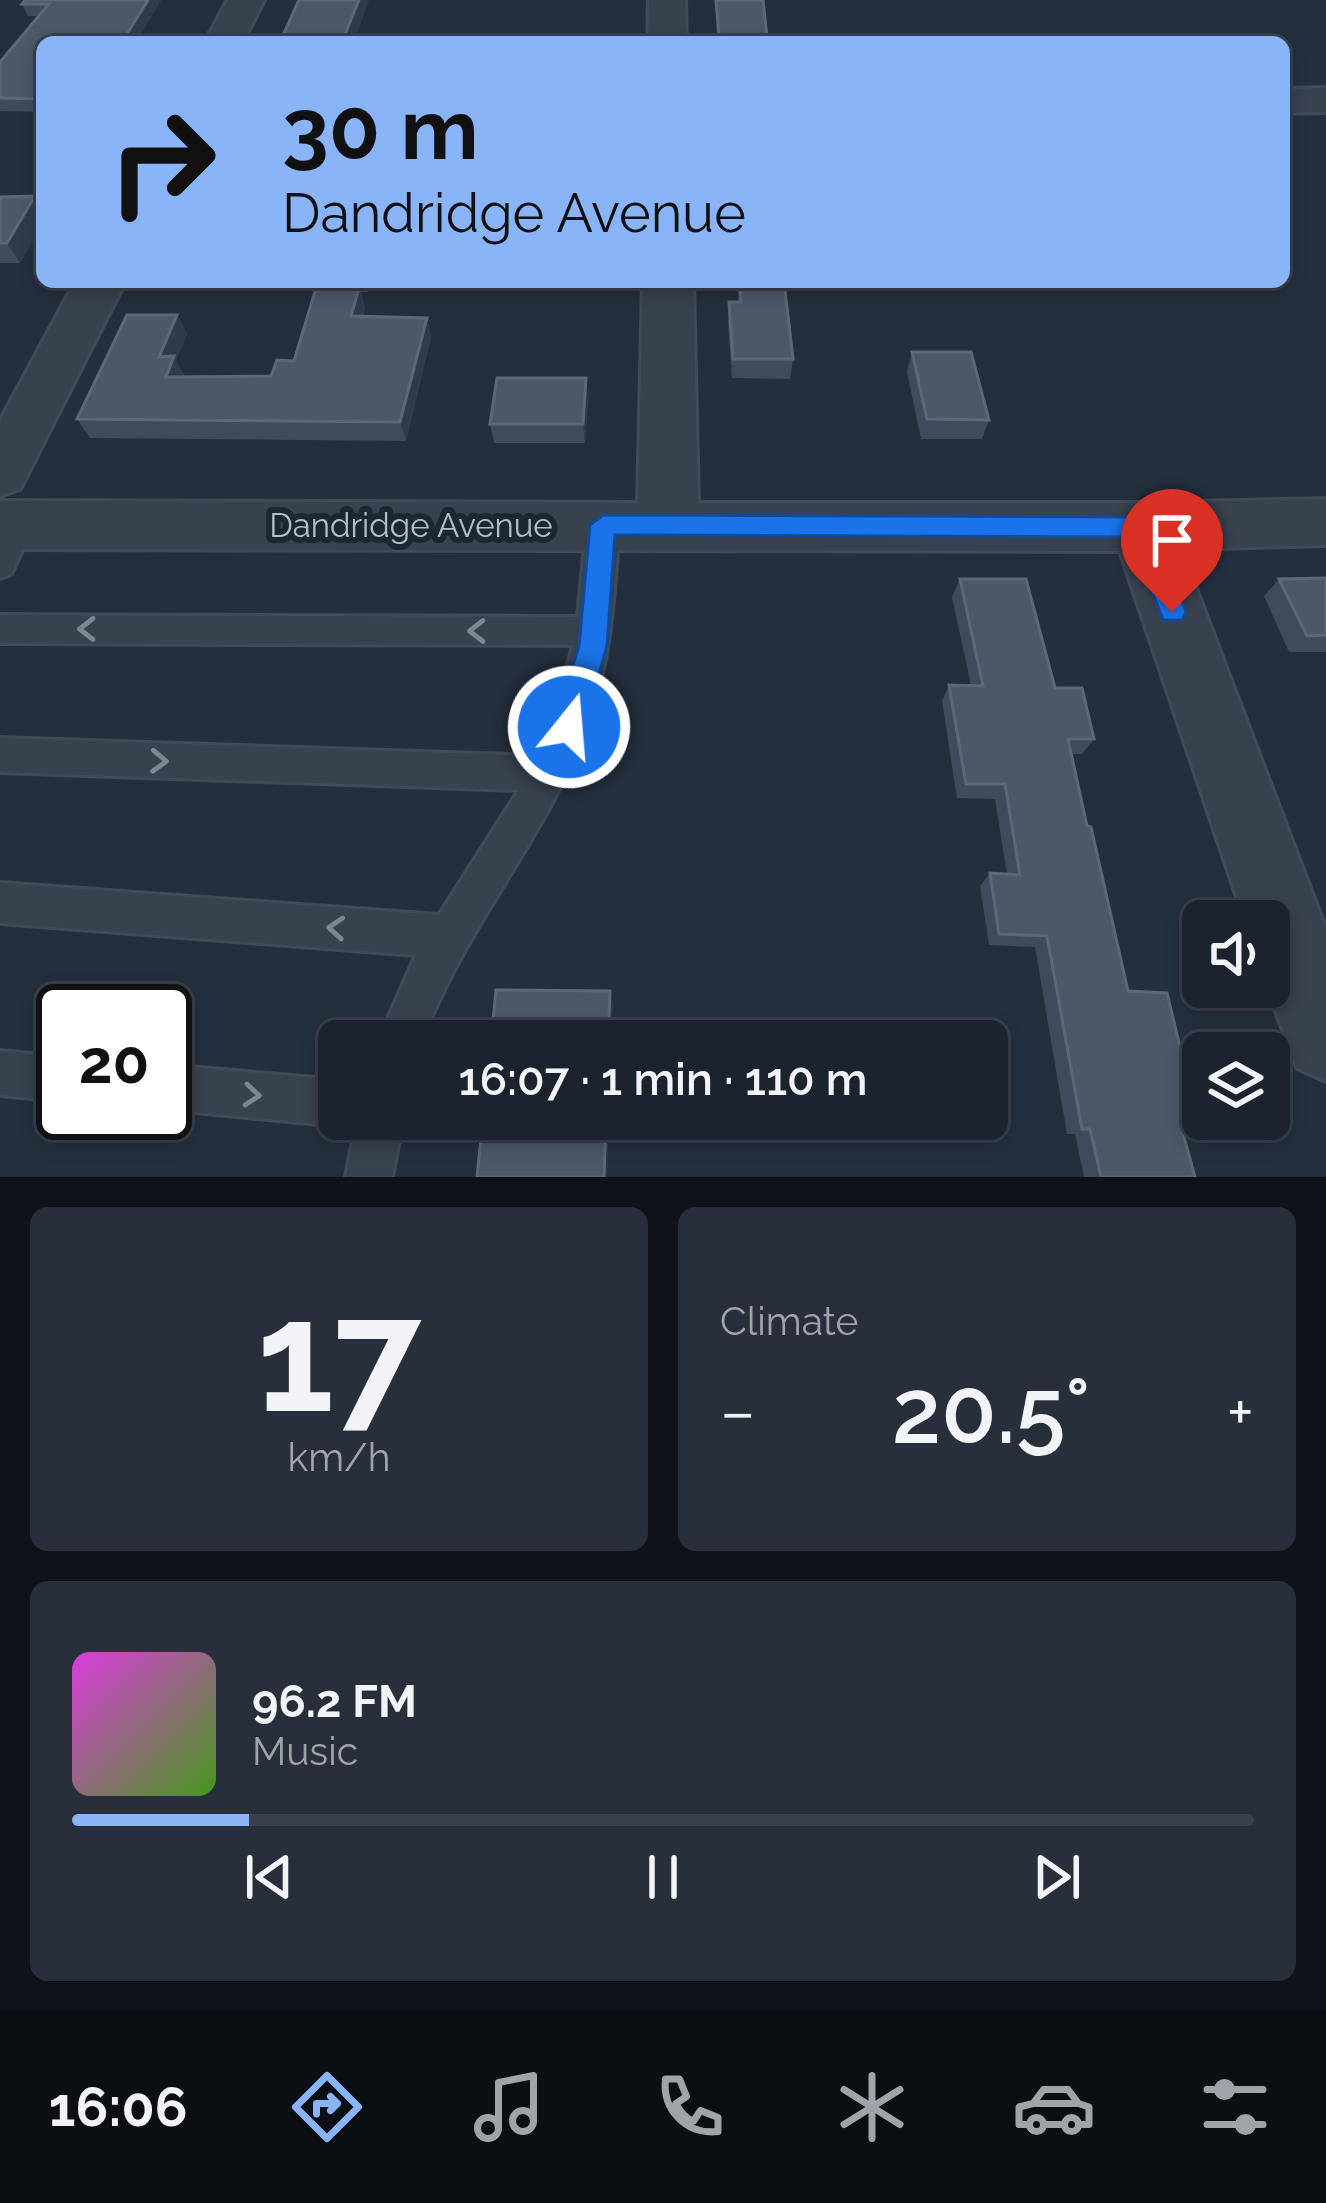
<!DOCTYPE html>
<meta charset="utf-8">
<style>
body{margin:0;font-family:Raleway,sans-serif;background:#282f3a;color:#f1f3f6;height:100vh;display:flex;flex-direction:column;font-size:45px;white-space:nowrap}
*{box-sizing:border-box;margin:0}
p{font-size:39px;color:#a0a4aa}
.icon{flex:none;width:66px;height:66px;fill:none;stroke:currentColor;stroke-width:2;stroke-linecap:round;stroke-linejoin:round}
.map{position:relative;height:1177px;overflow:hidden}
.sheet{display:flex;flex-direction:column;gap:30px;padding:30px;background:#0f1319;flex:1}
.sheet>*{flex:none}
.hud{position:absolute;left:36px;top:36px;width:1254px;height:252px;border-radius:18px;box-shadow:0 6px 18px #0003,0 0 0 3px #39404a;background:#8ab4f8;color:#111;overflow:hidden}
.controls{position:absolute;left:1182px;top:900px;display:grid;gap:24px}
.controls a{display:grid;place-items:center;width:108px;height:108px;border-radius:18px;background:#1b232e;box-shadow:0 6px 18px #0003,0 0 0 3px #39404a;font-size:60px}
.speed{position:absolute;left:36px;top:984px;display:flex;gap:24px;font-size:60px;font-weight:700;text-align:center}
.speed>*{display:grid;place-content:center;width:156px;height:156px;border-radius:50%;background:#1b232e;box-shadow:0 6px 18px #0003,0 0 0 3px #39404a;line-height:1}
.speed .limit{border:6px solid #111;border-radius:18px;background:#fff;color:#111}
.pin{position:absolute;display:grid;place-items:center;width:102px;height:102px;color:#fff;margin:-123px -51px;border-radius:50% 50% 50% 0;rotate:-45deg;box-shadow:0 0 12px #0007}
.pin .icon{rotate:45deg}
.me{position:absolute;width:132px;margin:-66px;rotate:17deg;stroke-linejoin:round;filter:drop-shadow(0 0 9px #0008)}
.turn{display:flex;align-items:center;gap:42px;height:252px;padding:0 48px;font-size:54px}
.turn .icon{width:156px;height:156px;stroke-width:2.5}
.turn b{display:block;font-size:84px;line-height:102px}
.big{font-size:90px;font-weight:600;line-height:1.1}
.sheet .widget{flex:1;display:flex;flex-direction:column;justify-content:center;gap:18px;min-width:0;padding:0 42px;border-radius:18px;background:#282f3a}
.sheet .dial{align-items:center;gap:0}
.dial b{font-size:156px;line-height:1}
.song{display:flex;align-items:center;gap:36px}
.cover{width:144px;height:144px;border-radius:18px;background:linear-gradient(135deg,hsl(300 70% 55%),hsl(100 70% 35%))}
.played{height:12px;border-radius:6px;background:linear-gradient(90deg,#8ab4f8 15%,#39404a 15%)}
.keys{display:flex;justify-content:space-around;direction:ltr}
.heat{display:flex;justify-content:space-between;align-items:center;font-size:66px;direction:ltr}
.sheet .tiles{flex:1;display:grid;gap:30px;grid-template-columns:1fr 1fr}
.widget:last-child{grid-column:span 2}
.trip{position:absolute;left:318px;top:1020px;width:690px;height:120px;border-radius:18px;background:#1b232e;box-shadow:0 6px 18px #0003,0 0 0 3px #39404a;font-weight:600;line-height:120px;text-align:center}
.menu{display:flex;height:192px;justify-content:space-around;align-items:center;background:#0b0e12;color:#a0a4aa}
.menu .icon{width:84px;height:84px}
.menu .current{color:#8ab4f8}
.menu b{font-size:54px;color:#f1f3f6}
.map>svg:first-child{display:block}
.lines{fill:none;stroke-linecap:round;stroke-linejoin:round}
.lane-casing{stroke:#414a57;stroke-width:6}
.street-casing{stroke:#414a57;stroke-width:6}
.lane{fill:#38414e;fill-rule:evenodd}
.street{fill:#38414e;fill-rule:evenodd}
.wall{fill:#3f4b5c}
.shaded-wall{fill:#2f3b4b}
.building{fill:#4b5868;stroke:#5c6777;stroke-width:3}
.oneway{stroke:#7c8592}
.route{fill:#1a73e8;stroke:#114b97;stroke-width:3}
.labels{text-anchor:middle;stroke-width:12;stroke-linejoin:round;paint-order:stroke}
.street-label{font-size:33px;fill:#b4bcc9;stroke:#1d2633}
</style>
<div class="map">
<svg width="1326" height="1177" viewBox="0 0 1326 1177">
<rect width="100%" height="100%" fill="#242f3e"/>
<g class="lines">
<defs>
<g id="lane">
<polygon points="18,513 29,516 34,525 11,574 0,578 0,530 7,516"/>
<path d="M603 513 614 516 619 525C614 593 611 660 588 724 546 839 463 929 422 1041H378L416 955 0 923V883L439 915 519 790 0 772V738L538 756 560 700 573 645 0 643V615L578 617 587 525 592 516Z"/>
<polygon points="0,1051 63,1057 63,1101 0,1095"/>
<polygon points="165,1065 339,1080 339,1119 355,1119 339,1126 165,1109"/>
<polygon points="357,1119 403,1119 392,1177 346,1177"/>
</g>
<g id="street">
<polygon points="228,0 264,0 243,42 205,42"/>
<polygon points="649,0 685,0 686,42 648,42"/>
<polygon points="1326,88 1326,112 1284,113 1284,89"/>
<polygon points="75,282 125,282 20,489 0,496 0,421"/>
<polygon points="643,282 693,282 698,503 1142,503 1326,499 1326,545 1181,549 1326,930 1326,1081 1297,1068 1267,987 1269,921 1245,921 1120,551 0,549 0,501 638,503"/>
</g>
</defs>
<use href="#lane" class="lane-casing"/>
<use href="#street" class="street-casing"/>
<use href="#lane" class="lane"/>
<use href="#street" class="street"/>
</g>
<g class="wall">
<polygon points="25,0 161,0 136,42 42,42 42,112 0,111 0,62 38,16 28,16 22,4"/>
<polygon points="716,0 763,0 767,42 717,42"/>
<polygon points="0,197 20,263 0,263"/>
<polygon points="313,282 371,282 368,292 361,292 365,307 363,316 427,318 431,337 406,441 90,438 77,419 177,315 187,334 176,360 184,377 271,376 294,361 316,290"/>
<polygon points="738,282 784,282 793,359 790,379 732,378 728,322 729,302 738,302"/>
<polygon points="912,352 989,420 982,439 921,439 907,372"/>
<polygon points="588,398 585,443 494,443 490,424"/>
<polygon points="1326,578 1326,652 1289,652 1264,596 1279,579"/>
<polygon points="960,579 1055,688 1094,739 1082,754 1071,754 1087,826 1128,991 1201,1134 1185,1138 1195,1177 1084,1177 1075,1134 1067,1134 1035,947 989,945 980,886 990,873 1007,874 995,799 957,798 942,701 949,685 971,685 952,597"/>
</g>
<g class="shaded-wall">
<polygon points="148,0 161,0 136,42 122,42"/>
<polygon points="359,0 369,0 354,42 342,42"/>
<polygon points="35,196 42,208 42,225 20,263 7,243"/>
<polygon points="359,288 365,307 358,335 351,316"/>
<polygon points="177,315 187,334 176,360 184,375 176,396 166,377 159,357"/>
<polygon points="427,318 431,337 406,441 400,422"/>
<polygon points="586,378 588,398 585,443 583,424"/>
<polygon points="610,991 613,1004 611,1041 608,1041"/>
<polygon points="606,1119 609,1119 607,1177 604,1177"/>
</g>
<g class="building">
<polygon points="25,0 148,0 122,42 42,42 42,99 0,98 0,62 49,4 22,4"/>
<polygon points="299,0 359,0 342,42 280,42"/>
<polygon points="716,0 763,0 767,37 719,37"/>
<polygon points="35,196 7,243 0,243 0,197"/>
<polygon points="740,282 784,282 793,359 733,359 729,302 741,302"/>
<polygon points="316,288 359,288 351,316 427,318 400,422 77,419 127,315 177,315 159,357 174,356 166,377 271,376 277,360 294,361"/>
<polygon points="912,352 971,352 989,420 927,419"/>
<polygon points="497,378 586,378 583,424 490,424"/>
<polygon points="1326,578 1326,635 1307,636 1279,579"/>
<polygon points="960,579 1026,579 1055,688 1082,688 1094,739 1068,739 1087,826 1091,827 1128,991 1167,993 1201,1134 1183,1133 1195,1177 1101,1177 1090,1129 1082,1129 1047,936 999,934 990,873 1020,875 1005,784 966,784 949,685 983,686"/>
<polygon points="496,990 610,991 608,1041 491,1041"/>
<polygon points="483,1119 606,1119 604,1177 477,1177"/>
</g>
<defs><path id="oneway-chevron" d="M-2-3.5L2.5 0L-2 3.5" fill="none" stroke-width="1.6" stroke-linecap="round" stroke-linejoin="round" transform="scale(3)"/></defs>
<g class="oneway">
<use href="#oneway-chevron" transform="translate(87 629) rotate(-180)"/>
<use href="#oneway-chevron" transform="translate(477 631) rotate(-180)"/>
<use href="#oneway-chevron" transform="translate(159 761) rotate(2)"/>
<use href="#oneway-chevron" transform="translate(336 928) rotate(-176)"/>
<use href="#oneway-chevron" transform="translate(252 1095) rotate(5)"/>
</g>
<polygon class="route" points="603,515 1142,517 1155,527 1186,612 1182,620 1163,620 1132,537 615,535 607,646 584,727 580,736 569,740 559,736 554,727 579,646 590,525"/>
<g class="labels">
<g class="street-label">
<text x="411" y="537">Dandridge Avenue</text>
</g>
</g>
</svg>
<div class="controls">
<a><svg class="icon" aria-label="sound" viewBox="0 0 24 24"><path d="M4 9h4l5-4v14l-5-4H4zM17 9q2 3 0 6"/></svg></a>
<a><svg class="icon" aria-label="layers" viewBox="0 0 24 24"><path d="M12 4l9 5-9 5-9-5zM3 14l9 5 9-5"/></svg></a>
</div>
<div class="speed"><div class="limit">20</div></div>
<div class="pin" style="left:1172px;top:612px;background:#d93025"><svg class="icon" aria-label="arrive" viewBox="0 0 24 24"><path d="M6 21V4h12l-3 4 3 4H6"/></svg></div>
<svg class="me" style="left:569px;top:727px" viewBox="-20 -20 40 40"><circle r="17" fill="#1a73e8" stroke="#fff" stroke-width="3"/><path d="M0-11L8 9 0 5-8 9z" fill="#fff"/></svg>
<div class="trip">16:07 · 1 min · 110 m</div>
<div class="hud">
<div class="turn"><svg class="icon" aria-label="right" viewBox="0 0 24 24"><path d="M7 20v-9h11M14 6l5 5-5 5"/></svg><div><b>30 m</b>Dandridge Avenue</div></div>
</div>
</div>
<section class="sheet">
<div class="tiles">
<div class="widget dial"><b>17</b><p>km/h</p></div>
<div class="widget"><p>Climate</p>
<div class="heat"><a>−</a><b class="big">20.5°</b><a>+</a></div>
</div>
<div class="widget">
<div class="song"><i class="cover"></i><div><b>96.2 FM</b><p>Music</p></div></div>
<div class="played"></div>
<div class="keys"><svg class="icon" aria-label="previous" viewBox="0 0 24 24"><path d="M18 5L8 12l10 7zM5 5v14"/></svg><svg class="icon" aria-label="pause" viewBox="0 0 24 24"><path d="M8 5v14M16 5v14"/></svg><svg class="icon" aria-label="next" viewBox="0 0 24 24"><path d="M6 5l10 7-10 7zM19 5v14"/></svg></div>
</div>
</div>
</section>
<nav class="menu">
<b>16:06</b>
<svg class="icon current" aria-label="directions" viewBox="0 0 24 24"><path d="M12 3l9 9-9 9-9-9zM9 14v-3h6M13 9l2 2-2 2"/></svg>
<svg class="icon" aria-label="music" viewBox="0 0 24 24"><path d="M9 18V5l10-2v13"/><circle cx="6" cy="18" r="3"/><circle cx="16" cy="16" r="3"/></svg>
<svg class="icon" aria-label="phone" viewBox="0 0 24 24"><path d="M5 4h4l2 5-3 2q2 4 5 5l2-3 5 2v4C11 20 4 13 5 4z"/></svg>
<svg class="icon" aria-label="climate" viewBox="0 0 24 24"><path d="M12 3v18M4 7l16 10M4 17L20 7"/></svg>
<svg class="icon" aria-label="car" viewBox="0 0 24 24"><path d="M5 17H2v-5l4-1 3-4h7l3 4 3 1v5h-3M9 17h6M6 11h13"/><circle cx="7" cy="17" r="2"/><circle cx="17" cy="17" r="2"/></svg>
<svg class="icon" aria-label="filters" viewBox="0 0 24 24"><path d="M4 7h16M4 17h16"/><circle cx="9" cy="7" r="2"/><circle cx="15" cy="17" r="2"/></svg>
</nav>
